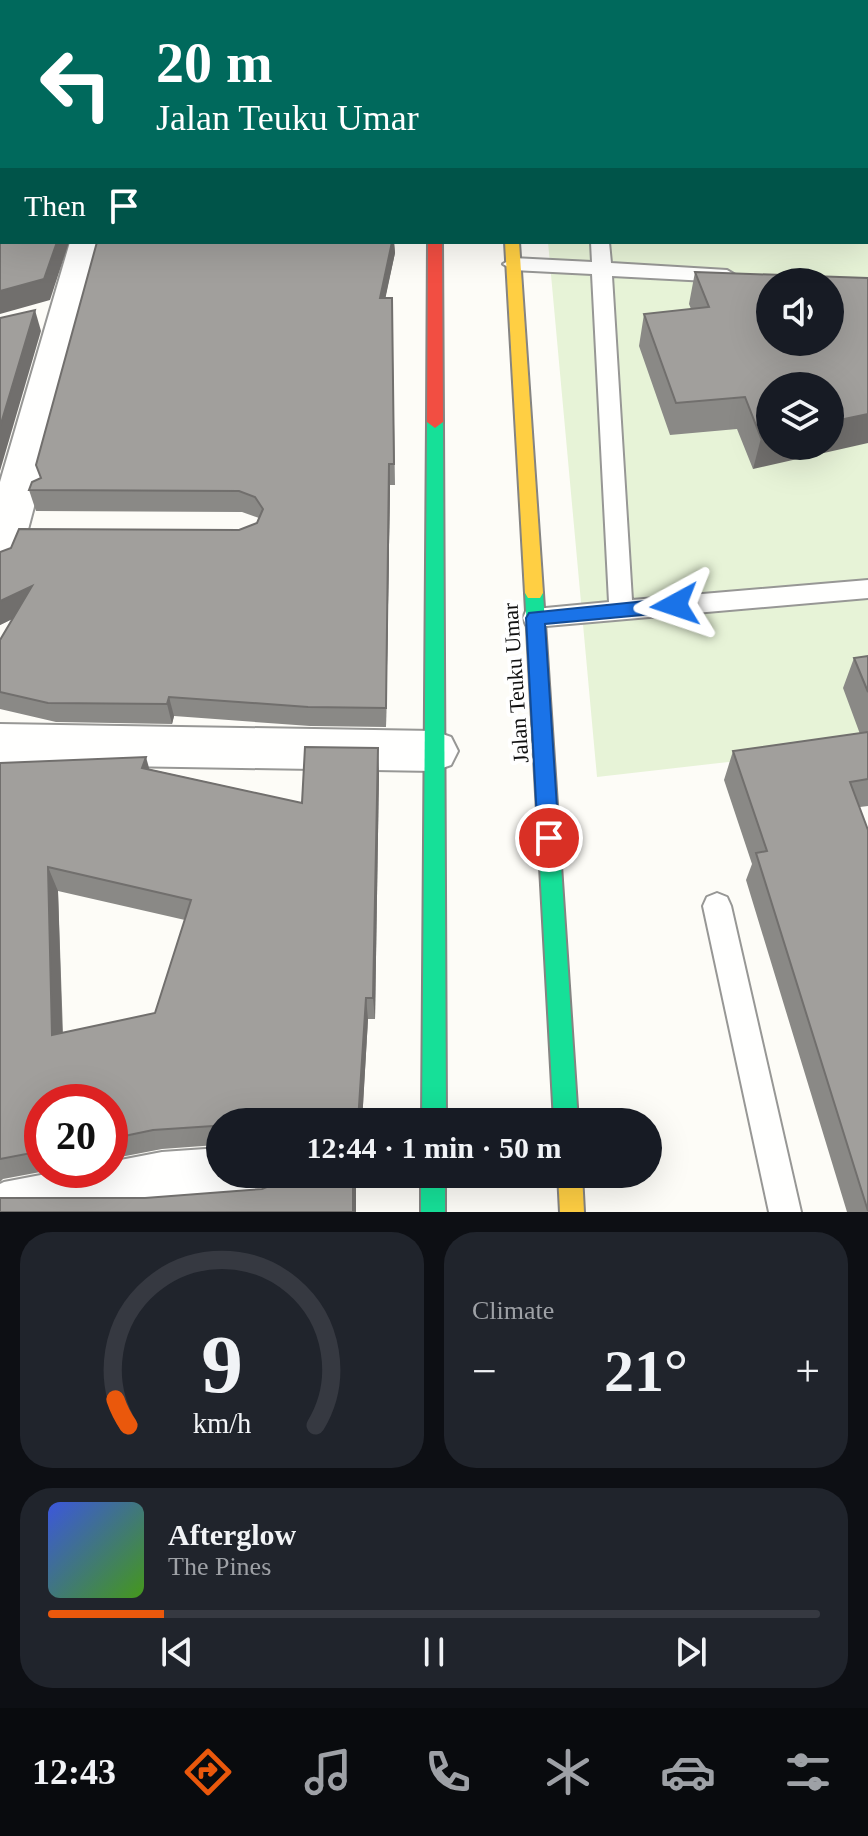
<!DOCTYPE html>
<meta charset="utf-8">
<style>
body{margin:0;font-family:Georgia,serif;background:#20242c;color:#f1f3f6;height:100vh;display:flex;flex-direction:column;font-size:30px;white-space:nowrap}
*{box-sizing:border-box;margin:0}
p{font-size:26px;color:#9ea1a6}
.icon{flex:none;width:44px;height:44px;fill:none;stroke:currentColor;stroke-width:2;stroke-linecap:round;stroke-linejoin:round}
.map{position:relative;height:1212px;overflow:hidden}
.sheet{display:flex;flex-direction:column;gap:20px;padding:20px;background:#0d0f14;flex:1}
.sheet>*{flex:none}
.banner{position:absolute;left:0px;top:0px;width:868px;height:244px;box-shadow:0 8px 32px #0002;background:#00695c;color:#fff;overflow:hidden}
.buttons{position:absolute;left:756px;top:268px;display:grid;gap:16px}
.buttons a{display:grid;place-items:center;width:88px;height:88px;border-radius:50%;background:#171b24;box-shadow:0 8px 32px #0002;font-size:40px}
.speed{position:absolute;left:24px;top:1084px;display:flex;gap:16px;font-size:40px;font-weight:700;text-align:center}
.speed>*{display:grid;place-content:center;width:104px;height:104px;border-radius:50%;background:#171b24;box-shadow:0 8px 32px #0002;line-height:1}
.speed .limit{border:12px solid #d22;background:#fff;color:#111}
.pin{position:absolute;display:grid;place-items:center;width:68px;height:68px;color:#fff;margin:-34px;border:4px solid #fff;border-radius:50%;box-shadow:0 2px 8px #0007}
.me{position:absolute;width:88px;margin:-44px;rotate:265deg;stroke-linejoin:round;filter:drop-shadow(0 0 6px #0008)}
.turn{display:flex;align-items:center;gap:28px;height:168px;padding:0 24px;font-size:36px}
.turn .icon{width:104px;height:104px;stroke-width:2.5}
.turn b{display:block;font-size:56px;line-height:68px}
.then{display:flex;align-items:center;height:76px;padding:0 24px;background:#0003;gap:16px;font-size:30px}
.big{font-size:60px;font-weight:700;line-height:1.1}
.sheet .tile{flex:1;display:flex;flex-direction:column;justify-content:center;gap:12px;min-width:0;padding:0 28px;border-radius:32px;background:#20242c}
.sheet .dial{align-items:center;gap:0}
.dial svg{height:208px;overflow:visible;fill:none;stroke:#363941;stroke-width:7;stroke-linecap:round;text-anchor:middle}
.dial text{fill:#f1f3f6;stroke:none}
.song{display:flex;align-items:center;gap:24px}
.cover{width:96px;height:96px;border-radius:12px;background:linear-gradient(135deg,hsl(230 70% 55%),hsl(100 70% 35%))}
.played{height:8px;border-radius:4px;background:linear-gradient(90deg,#ea580c 15%,#363941 15%)}
.keys{display:flex;justify-content:space-around;direction:ltr}
.heat{display:flex;justify-content:space-between;align-items:center;font-size:44px;direction:ltr}
.sheet .tiles{flex:1;display:grid;gap:20px;grid-template-columns:1fr 1fr}
.tile:last-child{grid-column:span 2}
.trip{position:absolute;left:206px;top:1108px;width:456px;height:80px;border-radius:40px;background:#171b24;box-shadow:0 8px 32px #0002;font-weight:700;line-height:80px;text-align:center}
.dock{display:flex;height:128px;justify-content:space-around;align-items:center;background:#090b0e;color:#9ea1a6}
.dock .icon{width:56px;height:56px}
.dock .selected{color:#ea580c}
.dock b{font-size:36px;color:#f1f3f6}
.map>svg:first-child{display:block}
.green{fill:#e7f3d7;fill-rule:evenodd}
.lines{fill:none;stroke-linecap:round;stroke-linejoin:round}
.lane-casing{stroke:#979795;stroke-width:4}
.street-casing{stroke:#979795;stroke-width:4}
.fast-casing{stroke:#858482;stroke-width:4}
.slow-casing{stroke:#858482;stroke-width:4}
.jam-casing{stroke:#858482;stroke-width:4}
.lane{fill:#fffffe;fill-rule:evenodd}
.street{fill:#fffffe;fill-rule:evenodd}
.fast{fill:#16e098;fill-rule:evenodd}
.slow{fill:#ffcf43;fill-rule:evenodd}
.jam{fill:#f24e42;fill-rule:evenodd}
.wall{fill:#8a8986;fill-rule:evenodd}
.shaded-wall{fill:#716f6d}
.building{fill:#a19f9c;stroke:#716f6d;stroke-width:2;fill-rule:evenodd}
.route{fill:#1a73e8;stroke:#114b97;stroke-width:2}
.labels{text-anchor:middle;stroke-width:8;stroke-linejoin:round;paint-order:stroke}
.street-label{font-size:22px;fill:#111;stroke:#fff}
</style>
<div class="map">
<svg width="868" height="1212" viewBox="0 0 868 1212">
<rect width="100%" height="100%" fill="#fdfcf7"/>
<path class="green" d="M526 0H868V746L597 777 548 242H866V2ZM770 282H830V342H770ZM770 386H830V446H770Z"/>
<g class="lines">
<defs>
<g id="lane">
<polygon points="591,242 609,242 611,263 727,270 737,276 727,282 612,276 632,600 868,580 868,598 535,627 526,625 523,618 526,611 535,609 609,602 592,274 513,270 503,264 513,258 592,262"/>
<polygon points="717,893 727,897 731,906 801,1212 769,1212 703,906 707,897"/>
</g>
<g id="street">
<polygon points="0,54 2,54 0,73"/>
<polygon points="70,242 104,242 21,556 15,567 0,572 0,482"/>
<polygon points="0,724 434,731 451,737 458,751 451,765 434,771 0,764"/>
<polygon points="220,1148 220,1174 296,1174 288,1195 267,1203 154,1212 0,1212 0,1184 4,1182 67,1170 110,1170 110,1162 162,1152"/>
</g>
<g id="fast">
<polygon points="435,416 443,422 446,1122 422,1122 427,422"/>
<polygon points="534,586 540,588 543,593 578,1122 554,1122 525,593 528,588"/>
<rect x="421" y="1174" width="24" height="38"/>
</g>
<g id="slow">
<polygon points="505,242 519,242 543,593 540,598 528,598 525,593"/>
<polygon points="558,1174 582,1174 584,1212 560,1212"/>
</g>
<g id="jam">
<rect x="429" y="0" width="12" height="2"/>
<polygon points="491,0 503,0 504,2 492,2"/>
<polygon points="428,242 442,242 443,422 435,428 427,422"/>
</g>
</defs>
<use href="#lane" class="lane-casing"/>
<use href="#street" class="street-casing"/>
<use href="#fast" class="fast-casing"/>
<use href="#slow" class="slow-casing"/>
<use href="#jam" class="jam-casing"/>
<use href="#lane" class="lane"/>
<use href="#street" class="street"/>
<use href="#fast" class="fast"/>
<use href="#slow" class="slow"/>
<use href="#jam" class="jam"/>
</g>
<g class="wall">
<polygon points="794,0 868,0 868,78 866,79 866,2 795,2"/>
<polygon points="97,242 394,242 395,253 385,298 392,298 395,485 390,485 386,727 310,726 174,716 172,724 56,722 0,709 0,640 12,619 0,625 0,552 239,530 257,523 259,518 242,512 36,511 29,490 40,478"/>
<polygon points="695,272 868,278 753,469 737,429 670,435 639,346 644,314 691,309 689,304"/>
<polygon points="868,656 868,806 860,807 868,1212 847,1212 746,880 752,864 724,780 733,751 860,734 843,688 854,658"/>
<path d="M0 763 149 769 302 803 379 773 375 1019H368L362 1122H220V1163L216 1153V1145L162 1149 110 1159V1102H42V1170H51L3 1179 0 1182ZM58 891 185 920 155 1013 63 1033Z"/>
</g>
<g class="shaded-wall">
<polygon points="57,242 69,242 50,300 0,314 0,291"/>
<polygon points="392,242 394,242 395,253 381,319 380,298"/>
<polygon points="35,310 41,331 0,471 0,427"/>
<polygon points="868,414 868,443 753,469 761,438 770,436 770,446 830,446 830,422"/>
<polygon points="389,464 390,485 386,727 386,708"/>
<polygon points="32,586 39,606 0,625 0,601"/>
<polygon points="169,697 174,716 172,724 167,704"/>
<polygon points="378,748 379,773 375,1019 373,998"/>
<polygon points="146,757 153,782 142,768"/>
<polygon points="48,867 58,891 63,1056 52,1035"/>
<polygon points="366,998 368,1019 362,1122 358,1122"/>
<rect x="353" y="1174" width="3" height="38"/>
</g>
<g class="building">
<polygon points="178,0 399,0 399,2 179,2"/>
<polygon points="811,0 868,0 868,59 866,59 866,2 813,2"/>
<polygon points="2,68 2,242 57,242 44,279 0,291 0,69"/>
<polygon points="97,242 392,242 380,298 392,298 394,464 389,464 386,708 308,707 169,697 167,704 48,703 0,692 0,640 32,586 0,601 0,552 11,548 19,529 239,530 257,523 263,509 255,497 239,491 29,490 32,482 41,478 36,465"/>
<path d="M695 272 868 278V414L830 422V386H770V436L761 438 745 397 676 403 644 314 709 307ZM770 282H830V342H770Z"/>
<polygon points="35,310 0,427 0,318"/>
<polygon points="868,656 868,692 854,658"/>
<polygon points="868,732 868,779 850,782 868,830 868,1211 756,853 767,851 733,751"/>
<path d="M305 747 378 748 373 998H366L358 1122H220V1153H216V1129L213 1126 153 1130 110 1139V1102H42V1151L0 1159V763L146 757 142 768 302 803ZM48 867 191 900 155 1013 52 1035Z"/>
<polygon points="287,1174 353,1174 353,1212 0,1212 0,1198 145,1198 262,1189 284,1180"/>
</g>
<polygon class="route" points="675,598 684,605 675,612 545,624 559,838 556,845 549,847 541,845 538,838 526,618 529,613"/>
<g class="labels">
<g class="street-label">
<text transform="translate(515 683) rotate(-94)" y="8">Jalan Teuku Umar</text>
</g>
</g>
</svg>
<div class="buttons">
<a><svg class="icon" aria-label="sound" viewBox="0 0 24 24"><path d="M4 9h4l5-4v14l-5-4H4zM17 9q2 3 0 6"/></svg></a>
<a><svg class="icon" aria-label="layers" viewBox="0 0 24 24"><path d="M12 4l9 5-9 5-9-5zM3 14l9 5 9-5"/></svg></a>
</div>
<div class="speed"><div class="limit">20</div></div>
<div class="pin" style="left:549px;top:838px;background:#d93025"><svg class="icon" aria-label="arrive" viewBox="0 0 24 24"><path d="M6 21V4h12l-3 4 3 4H6"/></svg></div>
<svg class="me" style="left:675px;top:605px" viewBox="-20 -20 40 40"><path d="M0-17L14 15 0 8-14 15z" fill="#1a73e8" stroke="#fff" stroke-width="4"/></svg>
<div class="trip">12:44 · 1 min · 50 m</div>
<div class="banner">
<div class="turn"><svg class="icon" aria-label="left" viewBox="0 0 24 24"><path d="M17 20v-9H6M10 6l-5 5 5 5"/></svg><div><b>20 m</b>Jalan Teuku Umar</div></div>
<div class="then">Then<svg class="icon" aria-label="arrive" viewBox="0 0 24 24"><path d="M6 21V4h12l-3 4 3 4H6"/></svg></div>
</div>
</div>
<section class="sheet">
<div class="tiles">
<div class="tile dial"><svg viewBox="0 0 100 80">
<path d="M14 69A42 42 0 1 1 86 69"/>
<path d="M14 69A42 42 0 0 1 9 59" stroke="#ea580c"/>
<text x="50" y="56" font-size="32" font-weight="700">9</text>
<text x="50" y="72" font-size="11">km/h</text>
</svg></div>
<div class="tile"><p>Climate</p>
<div class="heat"><a>−</a><b class="big">21°</b><a>+</a></div>
</div>
<div class="tile">
<div class="song"><i class="cover"></i><div><b>Afterglow</b><p>The Pines</p></div></div>
<div class="played"></div>
<div class="keys"><svg class="icon" aria-label="previous" viewBox="0 0 24 24"><path d="M18 5L8 12l10 7zM5 5v14"/></svg><svg class="icon" aria-label="pause" viewBox="0 0 24 24"><path d="M8 5v14M16 5v14"/></svg><svg class="icon" aria-label="next" viewBox="0 0 24 24"><path d="M6 5l10 7-10 7zM19 5v14"/></svg></div>
</div>
</div>
</section>
<nav class="dock">
<b>12:43</b>
<svg class="icon selected" aria-label="directions" viewBox="0 0 24 24"><path d="M12 3l9 9-9 9-9-9zM9 14v-3h6M13 9l2 2-2 2"/></svg>
<svg class="icon" aria-label="music" viewBox="0 0 24 24"><path d="M9 18V5l10-2v13"/><circle cx="6" cy="18" r="3"/><circle cx="16" cy="16" r="3"/></svg>
<svg class="icon" aria-label="phone" viewBox="0 0 24 24"><path d="M5 4h4l2 5-3 2q2 4 5 5l2-3 5 2v4C11 20 4 13 5 4z"/></svg>
<svg class="icon" aria-label="climate" viewBox="0 0 24 24"><path d="M12 3v18M4 7l16 10M4 17L20 7"/></svg>
<svg class="icon" aria-label="car" viewBox="0 0 24 24"><path d="M5 17H2v-5l4-1 3-4h7l3 4 3 1v5h-3M9 17h6M6 11h13"/><circle cx="7" cy="17" r="2"/><circle cx="17" cy="17" r="2"/></svg>
<svg class="icon" aria-label="filters" viewBox="0 0 24 24"><path d="M4 7h16M4 17h16"/><circle cx="9" cy="7" r="2"/><circle cx="15" cy="17" r="2"/></svg>
</nav>
